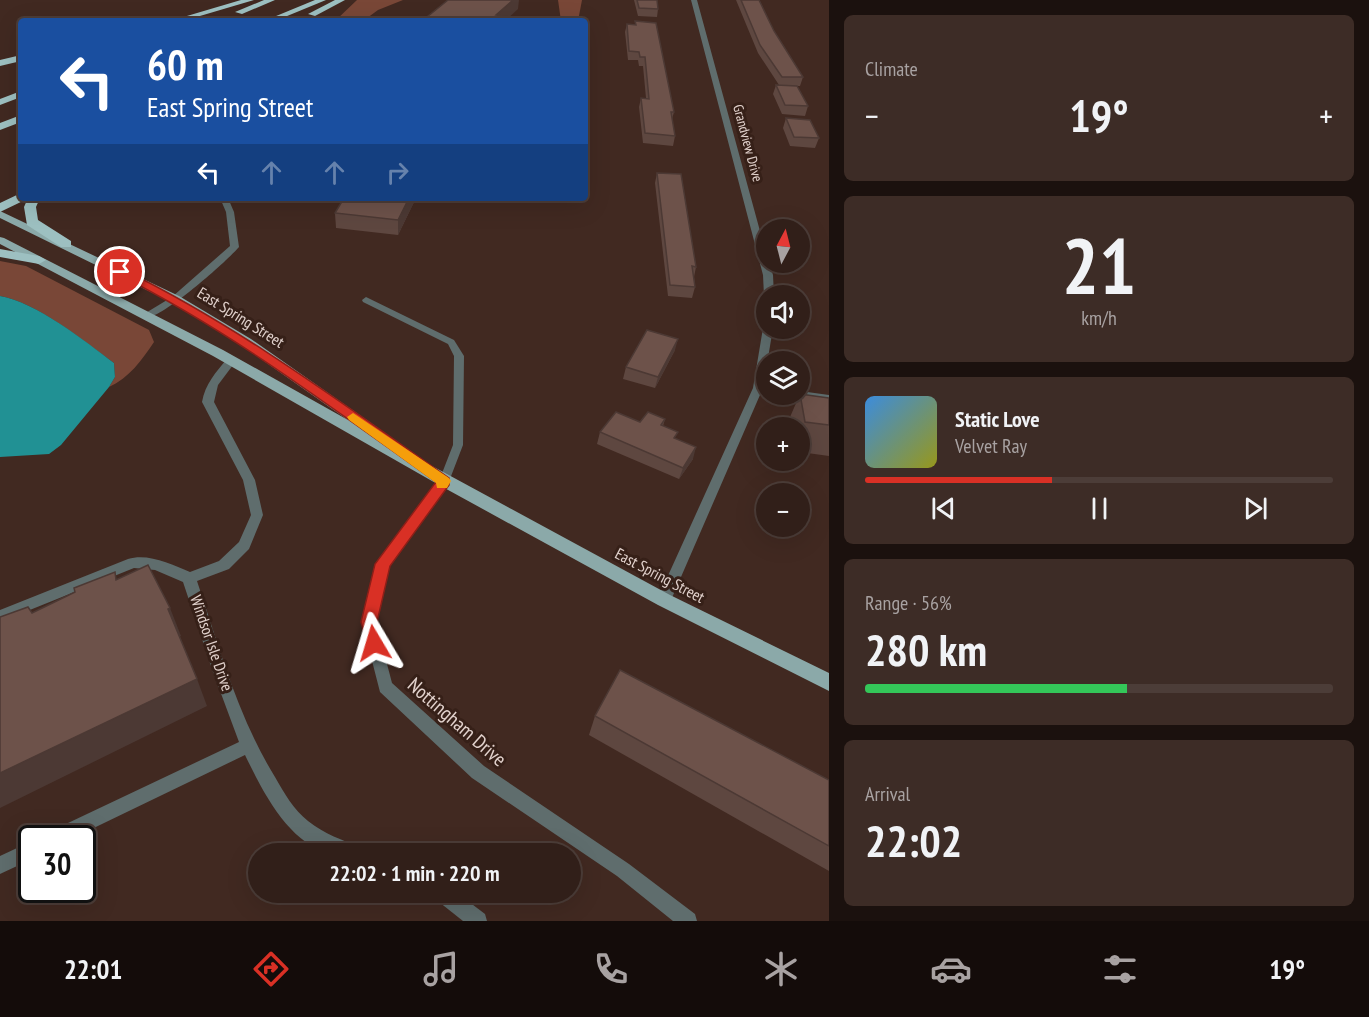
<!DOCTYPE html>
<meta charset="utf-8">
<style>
body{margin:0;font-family:"PT Sans Narrow",sans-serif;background:#3d2c26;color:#f1f3f6;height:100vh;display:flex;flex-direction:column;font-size:22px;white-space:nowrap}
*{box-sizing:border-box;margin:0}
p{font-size:20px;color:#a8a2a2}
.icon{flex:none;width:33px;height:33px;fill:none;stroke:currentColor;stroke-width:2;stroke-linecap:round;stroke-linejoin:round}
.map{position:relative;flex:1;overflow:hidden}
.details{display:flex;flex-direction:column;gap:15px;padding:15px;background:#1b110e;width:540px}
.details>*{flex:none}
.banner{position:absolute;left:18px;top:18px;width:570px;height:183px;border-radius:6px;box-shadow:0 6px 24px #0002,0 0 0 2px #4c3d38;background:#1a4fa0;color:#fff;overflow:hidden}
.needle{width:39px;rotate:7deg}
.controls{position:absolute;left:756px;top:219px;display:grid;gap:12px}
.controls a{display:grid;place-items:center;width:54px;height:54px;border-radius:50%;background:#311f19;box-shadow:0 6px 24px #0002,0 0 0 2px #4c3d38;font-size:30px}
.speed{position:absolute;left:18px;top:825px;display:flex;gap:12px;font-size:30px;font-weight:700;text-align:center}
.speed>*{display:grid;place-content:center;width:78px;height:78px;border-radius:50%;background:#311f19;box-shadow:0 6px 24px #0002,0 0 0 2px #4c3d38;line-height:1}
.speed .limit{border:3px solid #111;border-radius:9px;background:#fff;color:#111}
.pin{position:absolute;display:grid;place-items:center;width:51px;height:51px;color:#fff;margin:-26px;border:3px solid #fff;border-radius:50%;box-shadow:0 2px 6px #0007}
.me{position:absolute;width:66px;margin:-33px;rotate:353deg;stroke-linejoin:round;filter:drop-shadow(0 0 4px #0008)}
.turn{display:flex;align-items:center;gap:21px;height:126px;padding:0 30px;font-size:27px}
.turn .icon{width:78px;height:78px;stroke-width:2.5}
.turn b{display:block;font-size:42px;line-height:51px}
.lanes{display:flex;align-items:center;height:57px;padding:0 30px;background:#0003;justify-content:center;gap:30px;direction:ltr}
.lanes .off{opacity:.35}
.big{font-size:45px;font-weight:600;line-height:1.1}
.details .widget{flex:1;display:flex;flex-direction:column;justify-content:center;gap:9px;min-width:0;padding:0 21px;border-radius:9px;background:#3d2c26}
.details .dial{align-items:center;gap:0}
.dial b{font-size:78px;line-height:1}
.song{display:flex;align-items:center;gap:18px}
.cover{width:72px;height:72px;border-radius:9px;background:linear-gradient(135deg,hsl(210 70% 55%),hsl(60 70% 35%))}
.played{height:6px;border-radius:3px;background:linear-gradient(90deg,#d93025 40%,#4c3d38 40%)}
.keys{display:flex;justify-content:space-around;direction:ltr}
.heat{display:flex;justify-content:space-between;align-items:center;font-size:33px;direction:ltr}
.charge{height:9px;border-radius:4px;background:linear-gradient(90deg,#34c759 56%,#4c3d38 0)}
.trip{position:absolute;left:248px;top:843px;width:333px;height:60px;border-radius:30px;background:#311f19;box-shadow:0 6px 24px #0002,0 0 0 2px #4c3d38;font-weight:600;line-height:60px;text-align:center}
.tab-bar{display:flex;height:96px;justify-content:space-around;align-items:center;background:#140c0a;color:#a8a2a2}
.tab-bar .icon{width:42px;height:42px}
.tab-bar .on{color:#d93025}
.tab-bar b{font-size:27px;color:#f1f3f6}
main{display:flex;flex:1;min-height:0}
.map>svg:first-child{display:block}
.green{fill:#794737}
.water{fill:#219194}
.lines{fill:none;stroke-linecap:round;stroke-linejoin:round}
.service{fill:#5f6d6d;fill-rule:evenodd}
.minor{fill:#5f6d6d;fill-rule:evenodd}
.primary{fill:#8ba9a9;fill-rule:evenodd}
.motorway{fill:#9dc0c1;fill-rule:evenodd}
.wall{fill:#5e4740}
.shaded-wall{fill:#4c3934}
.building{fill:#6d524a;stroke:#4c3934;stroke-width:1.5}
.route{fill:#d93025;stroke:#8d1f18;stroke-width:1.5}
.slow{fill:#f59e0b}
.labels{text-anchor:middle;stroke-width:6;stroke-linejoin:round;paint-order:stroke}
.far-street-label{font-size:14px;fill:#e2d2cd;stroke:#362018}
.street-label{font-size:16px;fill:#e2d2cd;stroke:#362018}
.near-street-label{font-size:20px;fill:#e2d2cd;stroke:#362018}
</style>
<main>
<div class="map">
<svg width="829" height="921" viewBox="0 0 829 921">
<rect width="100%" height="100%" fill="#412921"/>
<g class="green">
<polygon points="357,0 403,0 378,10 363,21 335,21"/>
<polygon points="558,0 582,0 578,21 561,21"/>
<path d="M0 261 26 266 149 330 154 342C142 360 129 378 109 387L115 377 114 363C84 341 36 302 0 296Z"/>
</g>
<path class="water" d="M0 296C36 302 85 341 114 363L115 377 109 387 61 445 49 454 0 457Z"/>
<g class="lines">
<polygon class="service" points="366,297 454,340 464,356 463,445 448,484 444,485 439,481 453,445 454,356 448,344 363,302 362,300"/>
<g class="minor">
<polygon points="691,0 697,0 766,253 766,262 769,262 773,275 774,296 766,296 766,298 764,296 763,275"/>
<path d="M220 198H228L234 212 239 247C226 262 161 320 144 318V314L172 297 230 246 226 212Z"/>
<polygon points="766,325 766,328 773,328 763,388 671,600 669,604 664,606 659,604 657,600 753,388 763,328"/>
<path d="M231 358 236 361 218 385 214 402 255 480 263 515 249 549 229 569 197 581C219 647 238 717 275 777 284 793 294 810 308 821 324 834 343 840 361 848L364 854C354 854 341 855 331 853 289 845 262 790 245 755L73 838H46L49 832 239 742 213 672 183 582 155 570 134 568 0 622V610L128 559C148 553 171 564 190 572L219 561 239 542 251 515 243 480 202 402C205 384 216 372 227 359Z"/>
<polygon points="800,391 829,395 829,403 795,397 794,394 800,394"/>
<polygon points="444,477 448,478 450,481 448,484 389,566 376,622 392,683 484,766 629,864 695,914 697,921 673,921 617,876 472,778 380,692 362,622 376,564 440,478"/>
<polygon points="32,841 32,859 0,874 0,856"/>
<polygon points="431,892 456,892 485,914 487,921 463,921 434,898"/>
</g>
<polygon class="primary" points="0,211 179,296 251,339 378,428 380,431 375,435 670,595 829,673 829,691 658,605 439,485 213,356 0,244 0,237 4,238 223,350 348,420 241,345 171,302 0,218"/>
<g class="motorway">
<polygon points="241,0 254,0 183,21 170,21"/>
<polygon points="264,0 275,0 242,14 235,12"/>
<polygon points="315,0 326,0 275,21 264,21"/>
<polygon points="335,0 345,0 315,16 308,14"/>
<polygon points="21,55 21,61 0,66 0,60"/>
<polygon points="21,91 21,97 0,105 0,99"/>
<polygon points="21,115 21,122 0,130 0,123"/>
<polygon points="21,193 21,198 25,200 0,212 0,203"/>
<polygon points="28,198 40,198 36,207 38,220 71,241 71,247 61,247 27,225 24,207"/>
<polygon points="0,249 39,256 46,260 39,264 0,257"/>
</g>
</g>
<g class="wall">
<polygon points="634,0 657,0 658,9 657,17 638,16"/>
<polygon points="736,0 759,0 774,31 803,77 800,86 797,86 808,106 805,116 782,114 773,94 776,85 779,85 758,53"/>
<polygon points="635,21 674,112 672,119 675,136 673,146 643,143 639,107 641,98 646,98 643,66 639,66 638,60 628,60 625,32 627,24 635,25"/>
<polygon points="786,118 819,138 815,148 790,146 783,128"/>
<polygon points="657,173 696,267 694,277 695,287 692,298 668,296 655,183"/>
<polygon points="344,198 416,198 398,235 336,228 335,213"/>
<polygon points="675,350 655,388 623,379 626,367"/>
<polygon points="800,394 829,398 829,456 800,452 800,428 788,428 787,424"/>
<polygon points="665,419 663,426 676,439 693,459 679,479 597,444 600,432 640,422"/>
<polygon points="595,716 829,780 829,871 589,735"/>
</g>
<g class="shaded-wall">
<polygon points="513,0 519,0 518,9 505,21 496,15"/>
<polygon points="409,198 416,198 398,235 398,220"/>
<polygon points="678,339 675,350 655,388 658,377"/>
<polygon points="696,447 693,459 679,479 683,468"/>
<polygon points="170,608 181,636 178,637 168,609"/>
<polygon points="197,679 207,706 0,808 0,773"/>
</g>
<g class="building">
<polygon points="448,0 513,0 496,15 540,21 422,21"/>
<polygon points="637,0 657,0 658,9 639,8"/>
<polygon points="741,0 759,0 774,31 803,77 782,77 760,45"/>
<polygon points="635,21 656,23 674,112 671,112 675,136 645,133 641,98 649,99 645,57 640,57 639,52 629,51 627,24 636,25"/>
<polygon points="776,85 797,86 808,106 785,105"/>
<polygon points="786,118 810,120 819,138 794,137"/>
<polygon points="657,173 681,174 696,267 692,266 695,287 670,285"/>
<polygon points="344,198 409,198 398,220 335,213"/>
<polygon points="647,330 678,339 658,377 626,367"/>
<polygon points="800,394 829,398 829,425 805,422"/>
<polygon points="616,412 640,422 648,412 665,419 661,425 678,432 674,438 696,447 683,468 600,432"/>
<polygon points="148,565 170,608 168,609 197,679 0,773 0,617 28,607 32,613 75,592 74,588 115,572 116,580"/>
<polygon points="620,670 829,780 829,846 595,716"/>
</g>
<path class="route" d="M117 270H124C240 327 343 404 449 478V485L390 566 377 622 383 643 380 648 374 651 368 648 361 622 375 564 436 482C332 408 231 331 117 274Z"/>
<polygon class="slow" points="353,413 449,478 451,481 447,488 437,488 436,483 349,420 347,417"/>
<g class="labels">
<g class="far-street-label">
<text transform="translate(748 143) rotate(75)" y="5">Grandview Drive</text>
</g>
<g class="street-label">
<text transform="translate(241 317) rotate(32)" y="6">East Spring Street</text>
<text transform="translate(660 575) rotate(28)" y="6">East Spring Street</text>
<text transform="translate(212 643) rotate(71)" y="6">Windsor Isle Drive</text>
</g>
<g class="near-street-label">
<text transform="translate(457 722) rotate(41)" y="7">Nottingham Drive</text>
</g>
</g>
</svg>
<div class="controls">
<a><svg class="needle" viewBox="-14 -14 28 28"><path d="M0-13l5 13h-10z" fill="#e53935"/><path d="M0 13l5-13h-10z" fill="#a8a2a2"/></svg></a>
<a><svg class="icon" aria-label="sound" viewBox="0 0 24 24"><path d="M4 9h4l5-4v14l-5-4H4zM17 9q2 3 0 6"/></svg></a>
<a><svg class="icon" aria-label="layers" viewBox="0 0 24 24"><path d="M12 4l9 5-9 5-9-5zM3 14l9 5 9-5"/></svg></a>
<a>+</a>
<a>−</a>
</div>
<div class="speed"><div class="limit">30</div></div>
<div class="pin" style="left:120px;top:272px;background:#d93025"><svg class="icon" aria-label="arrive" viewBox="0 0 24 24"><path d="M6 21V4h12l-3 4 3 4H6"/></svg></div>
<svg class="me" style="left:374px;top:643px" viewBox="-20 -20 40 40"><path d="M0-17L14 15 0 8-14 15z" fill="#d93025" stroke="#fff" stroke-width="4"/></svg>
<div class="trip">22:02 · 1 min · 220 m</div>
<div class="banner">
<div class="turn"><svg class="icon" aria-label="left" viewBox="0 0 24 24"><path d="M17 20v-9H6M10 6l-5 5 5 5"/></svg><div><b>60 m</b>East Spring Street</div></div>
<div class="lanes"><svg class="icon" aria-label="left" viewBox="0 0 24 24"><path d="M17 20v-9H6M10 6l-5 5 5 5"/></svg><svg class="icon off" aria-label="ahead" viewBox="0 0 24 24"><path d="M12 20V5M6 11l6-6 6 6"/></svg><svg class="icon off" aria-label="ahead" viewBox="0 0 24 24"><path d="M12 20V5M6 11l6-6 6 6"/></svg><svg class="icon off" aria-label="right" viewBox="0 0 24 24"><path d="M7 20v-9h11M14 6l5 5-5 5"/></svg></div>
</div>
</div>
<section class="details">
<div class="widget"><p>Climate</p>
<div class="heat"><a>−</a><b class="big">19°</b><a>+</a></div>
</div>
<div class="widget dial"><b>21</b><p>km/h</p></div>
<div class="widget">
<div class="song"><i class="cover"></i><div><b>Static Love</b><p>Velvet Ray</p></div></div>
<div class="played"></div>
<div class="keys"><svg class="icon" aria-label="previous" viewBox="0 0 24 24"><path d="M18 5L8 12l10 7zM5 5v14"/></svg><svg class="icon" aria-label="pause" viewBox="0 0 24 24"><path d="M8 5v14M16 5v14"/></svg><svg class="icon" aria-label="next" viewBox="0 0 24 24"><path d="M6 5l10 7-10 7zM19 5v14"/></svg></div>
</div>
<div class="widget"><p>Range · 56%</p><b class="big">280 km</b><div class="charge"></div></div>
<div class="widget"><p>Arrival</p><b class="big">22:02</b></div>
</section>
</main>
<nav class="tab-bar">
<b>22:01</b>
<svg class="icon on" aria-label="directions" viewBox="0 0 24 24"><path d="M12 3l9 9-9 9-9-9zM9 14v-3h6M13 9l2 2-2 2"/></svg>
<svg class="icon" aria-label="music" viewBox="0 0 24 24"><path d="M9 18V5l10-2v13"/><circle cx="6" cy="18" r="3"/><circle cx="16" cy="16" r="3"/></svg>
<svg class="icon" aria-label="phone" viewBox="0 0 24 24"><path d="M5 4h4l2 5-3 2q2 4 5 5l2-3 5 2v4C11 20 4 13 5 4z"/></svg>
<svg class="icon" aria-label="climate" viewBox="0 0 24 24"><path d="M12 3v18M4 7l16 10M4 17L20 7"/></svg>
<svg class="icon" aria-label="car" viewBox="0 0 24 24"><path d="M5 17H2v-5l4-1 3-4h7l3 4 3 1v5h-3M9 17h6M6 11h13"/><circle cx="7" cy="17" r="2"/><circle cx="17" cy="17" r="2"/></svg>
<svg class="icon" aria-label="filters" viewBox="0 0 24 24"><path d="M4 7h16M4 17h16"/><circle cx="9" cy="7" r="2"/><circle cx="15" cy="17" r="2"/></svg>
<b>19°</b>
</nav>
